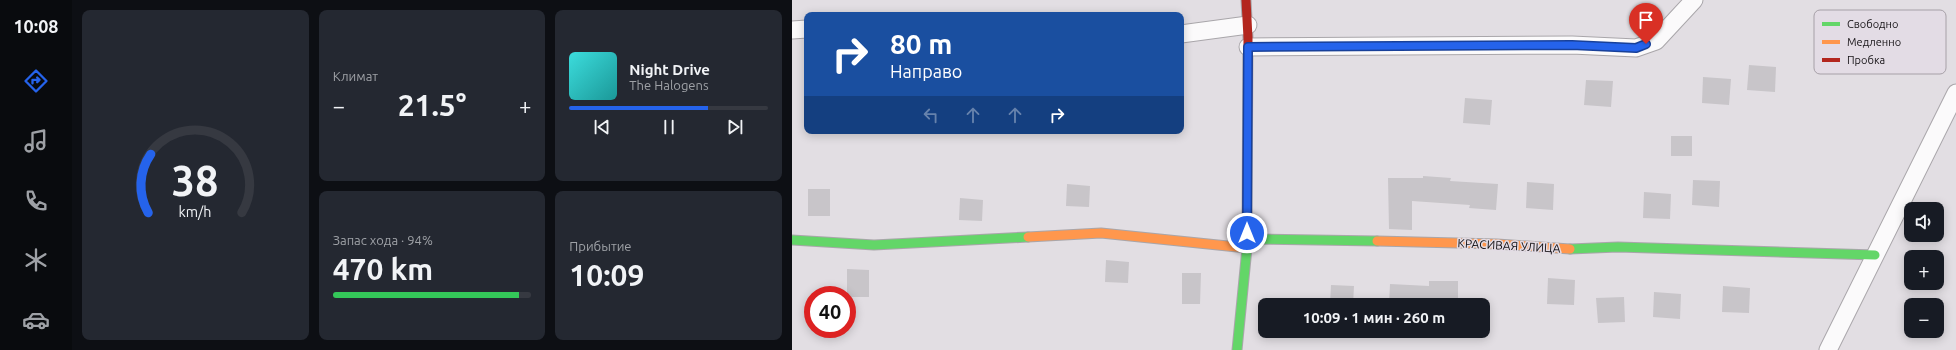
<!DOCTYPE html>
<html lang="ru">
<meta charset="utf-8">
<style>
body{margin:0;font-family:Ubuntu,sans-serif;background:#242831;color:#f1f3f6;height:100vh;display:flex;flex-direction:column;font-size:15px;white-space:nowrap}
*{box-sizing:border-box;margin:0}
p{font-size:13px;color:#9ea1a6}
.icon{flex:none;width:22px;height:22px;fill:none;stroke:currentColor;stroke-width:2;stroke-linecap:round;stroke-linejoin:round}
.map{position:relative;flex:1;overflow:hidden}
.panel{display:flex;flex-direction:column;gap:10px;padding:10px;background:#0d0f14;width:720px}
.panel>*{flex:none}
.hud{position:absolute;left:12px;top:12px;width:380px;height:122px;border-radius:8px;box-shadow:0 2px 10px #0003;background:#1a4fa0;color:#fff;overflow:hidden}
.buttons{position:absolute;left:1112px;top:202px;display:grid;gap:8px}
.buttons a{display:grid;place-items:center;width:40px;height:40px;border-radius:8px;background:#171b24;box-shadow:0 2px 10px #0003;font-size:20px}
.speed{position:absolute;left:12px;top:286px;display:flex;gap:8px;font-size:20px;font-weight:700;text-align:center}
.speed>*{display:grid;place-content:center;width:52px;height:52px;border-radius:50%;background:#171b24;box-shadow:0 2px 10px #0003;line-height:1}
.speed .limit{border:6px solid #d22;background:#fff;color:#111}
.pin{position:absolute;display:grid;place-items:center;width:34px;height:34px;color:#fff;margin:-41px -17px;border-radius:50% 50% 50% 0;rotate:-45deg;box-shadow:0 0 4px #0007}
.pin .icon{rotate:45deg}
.me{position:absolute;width:44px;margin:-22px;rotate:0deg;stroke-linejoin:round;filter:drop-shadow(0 0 3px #0008)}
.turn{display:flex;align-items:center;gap:14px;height:84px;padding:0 20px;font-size:18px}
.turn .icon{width:52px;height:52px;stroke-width:2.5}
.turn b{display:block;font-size:28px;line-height:34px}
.lanes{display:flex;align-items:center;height:38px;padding:0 20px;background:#0003;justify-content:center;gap:20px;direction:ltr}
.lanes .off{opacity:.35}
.big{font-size:30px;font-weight:600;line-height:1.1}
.panel .tile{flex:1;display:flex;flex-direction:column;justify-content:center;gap:6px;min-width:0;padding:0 14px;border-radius:8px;background:#242831}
.panel .dial{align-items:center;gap:0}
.dial svg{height:104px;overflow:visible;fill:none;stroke:#363941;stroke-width:7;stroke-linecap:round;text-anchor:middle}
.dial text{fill:#f1f3f6;stroke:none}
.song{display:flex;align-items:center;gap:12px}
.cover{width:48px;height:48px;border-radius:6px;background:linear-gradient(135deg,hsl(180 70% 55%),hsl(180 70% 35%))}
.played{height:4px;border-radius:2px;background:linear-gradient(90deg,#2563eb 70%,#363941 70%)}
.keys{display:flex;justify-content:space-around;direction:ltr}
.heat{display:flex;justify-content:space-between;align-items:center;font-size:22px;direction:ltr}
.charge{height:6px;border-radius:3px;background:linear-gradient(90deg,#34c759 94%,#363941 0)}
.panel .tiles{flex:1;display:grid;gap:10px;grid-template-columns:repeat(3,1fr)}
.tile:first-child{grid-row:span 2}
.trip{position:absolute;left:466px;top:298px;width:232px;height:40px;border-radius:8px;background:#171b24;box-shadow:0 2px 10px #0003;font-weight:600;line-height:40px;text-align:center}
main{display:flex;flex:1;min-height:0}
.menu{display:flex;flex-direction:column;width:72px;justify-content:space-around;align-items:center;background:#090b0e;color:#9ea1a6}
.menu .icon{width:28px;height:28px}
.menu .active{color:#2563eb}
.menu b{font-size:18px;color:#f1f3f6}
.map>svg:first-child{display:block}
.building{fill:#c8c5c9}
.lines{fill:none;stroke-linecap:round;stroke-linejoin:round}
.street-casing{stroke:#a9a6aa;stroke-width:19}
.fast-casing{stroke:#a9a6aa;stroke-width:11}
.slow-casing{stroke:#a9a6aa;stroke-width:11}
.jam-casing{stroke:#a9a6aa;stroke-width:11}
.street{stroke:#fbfafb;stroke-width:17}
.fast{stroke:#63d668;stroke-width:9}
.slow{stroke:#ff974d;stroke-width:9}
.jam{stroke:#b3261e;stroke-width:9}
.route-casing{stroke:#184099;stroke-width:10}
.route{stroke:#2563eb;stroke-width:7}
.labels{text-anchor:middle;stroke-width:3;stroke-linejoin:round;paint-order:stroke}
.street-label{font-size:12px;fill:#161316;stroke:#e3dce5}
.key{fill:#e3dce5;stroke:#a6a0a7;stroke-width:1}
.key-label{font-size:11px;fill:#161316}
</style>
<main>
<nav class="menu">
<b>10:08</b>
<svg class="icon active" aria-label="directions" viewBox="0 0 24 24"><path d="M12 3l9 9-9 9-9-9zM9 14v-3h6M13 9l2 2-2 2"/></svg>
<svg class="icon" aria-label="music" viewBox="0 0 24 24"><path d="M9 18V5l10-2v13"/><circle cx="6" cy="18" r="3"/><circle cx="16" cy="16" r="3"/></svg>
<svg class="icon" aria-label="phone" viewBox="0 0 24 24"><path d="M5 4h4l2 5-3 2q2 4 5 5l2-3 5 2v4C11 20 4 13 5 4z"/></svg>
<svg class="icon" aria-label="climate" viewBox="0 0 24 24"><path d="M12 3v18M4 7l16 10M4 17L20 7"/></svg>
<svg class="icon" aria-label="car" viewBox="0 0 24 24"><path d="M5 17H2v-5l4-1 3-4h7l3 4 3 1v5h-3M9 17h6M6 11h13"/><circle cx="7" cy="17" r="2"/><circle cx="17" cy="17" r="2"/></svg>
</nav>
<section class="panel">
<div class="tiles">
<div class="tile dial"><svg viewBox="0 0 100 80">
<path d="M14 69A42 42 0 1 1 86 69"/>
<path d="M14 69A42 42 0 0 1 16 24" stroke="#2563eb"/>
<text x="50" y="56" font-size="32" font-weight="700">38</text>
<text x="50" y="72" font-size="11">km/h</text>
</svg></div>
<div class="tile"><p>Климат</p>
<div class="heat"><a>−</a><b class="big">21.5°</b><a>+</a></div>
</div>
<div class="tile">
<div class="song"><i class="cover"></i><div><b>Night Drive</b><p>The Halogens</p></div></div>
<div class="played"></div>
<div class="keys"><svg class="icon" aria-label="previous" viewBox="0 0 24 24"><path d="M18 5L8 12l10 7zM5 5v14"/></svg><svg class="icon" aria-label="pause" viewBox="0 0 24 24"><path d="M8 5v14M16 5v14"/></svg><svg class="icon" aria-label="next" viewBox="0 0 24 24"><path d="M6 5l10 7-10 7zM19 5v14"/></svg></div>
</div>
<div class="tile"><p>Запас хода · 94%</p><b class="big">470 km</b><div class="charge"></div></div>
<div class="tile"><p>Прибытие</p><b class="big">10:09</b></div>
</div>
</section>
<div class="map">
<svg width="1164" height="350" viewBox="0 0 1164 350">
<rect width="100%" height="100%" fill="#e2dee3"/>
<g class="building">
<polygon points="957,65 984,67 983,92 955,90"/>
<polygon points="911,77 939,79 937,105 910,103"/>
<polygon points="794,80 821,81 819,107 792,105"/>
<polygon points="673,98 700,100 698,125 671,123"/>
<rect x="879" y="136" width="21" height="20"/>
<polygon points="631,176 659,178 658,181 706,184 704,210 677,208 678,205 620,201 620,230 597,229 596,178 631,178"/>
<polygon points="901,180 928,181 927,207 900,205"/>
<polygon points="735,182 762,184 761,210 734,208"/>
<polygon points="275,184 298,186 297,207 274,206"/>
<rect x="16" y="189" width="22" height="27"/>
<polygon points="852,192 879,194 878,219 851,218"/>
<polygon points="168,198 191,200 190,221 167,220"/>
<polygon points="314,260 337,262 336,283 313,282"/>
<polygon points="55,269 77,270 77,297 55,297"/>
<polygon points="390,273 409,273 408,304 390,304"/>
<polygon points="756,278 783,280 782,305 755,304"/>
<polygon points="637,281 666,281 666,305 597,305 598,284 637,286"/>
<polygon points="539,285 562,286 561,305 538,305"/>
<polygon points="931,286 958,288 957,313 930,312"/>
<polygon points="862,292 889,294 888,319 861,317"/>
<polygon points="832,297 833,322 806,323 804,298"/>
</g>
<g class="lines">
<defs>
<g id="street">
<polyline points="0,30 15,29"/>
<polyline points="389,34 456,25"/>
<polyline points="456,47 780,45 844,48 864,41 902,0"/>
<polyline points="1036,350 1164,93"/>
</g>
<g id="fast">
<polyline points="0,240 82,245 236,237"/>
<polyline points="778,249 826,247 1083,255"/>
<polyline points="445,350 455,248 470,239 585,241"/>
</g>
<g id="slow">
<polyline points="236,237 309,233 455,248 455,220"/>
<polyline points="585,241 705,244 778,249"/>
</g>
<polyline id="jam" points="454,0 456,38 455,220"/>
</defs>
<use href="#street" class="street-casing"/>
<use href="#fast" class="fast-casing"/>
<use href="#slow" class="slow-casing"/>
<use href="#jam" class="jam-casing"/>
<use href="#street" class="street"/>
<use href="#fast" class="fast"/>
<use href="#slow" class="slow"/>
<use href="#jam" class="jam"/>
</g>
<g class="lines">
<defs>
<polyline id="route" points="455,233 456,47 780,45 844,48 854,44"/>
</defs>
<use href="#route" class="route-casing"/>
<use href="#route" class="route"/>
</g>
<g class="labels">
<g class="street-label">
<text transform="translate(717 246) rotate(3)" y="4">КРАСИВАЯ УЛИЦА</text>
</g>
</g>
<rect x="1022" y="10" width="132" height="64" rx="6" class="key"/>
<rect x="1030" y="22" width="18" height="4" fill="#63d668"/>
<rect x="1030" y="40" width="18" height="4" fill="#ff974d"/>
<rect x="1030" y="58" width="18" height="4" fill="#b3261e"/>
<g class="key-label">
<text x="1055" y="28">Свободно</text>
<text x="1055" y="46">Медленно</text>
<text x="1055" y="64">Пробка</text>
</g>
</svg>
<div class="buttons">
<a><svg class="icon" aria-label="sound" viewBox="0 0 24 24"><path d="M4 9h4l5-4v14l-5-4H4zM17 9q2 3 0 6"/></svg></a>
<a>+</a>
<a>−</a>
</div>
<div class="speed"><div class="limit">40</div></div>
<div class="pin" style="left:854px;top:44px;background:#d93025"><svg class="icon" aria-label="arrive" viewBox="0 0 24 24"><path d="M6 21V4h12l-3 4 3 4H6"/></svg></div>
<svg class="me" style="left:455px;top:233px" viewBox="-20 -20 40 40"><circle r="17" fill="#2563eb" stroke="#fff" stroke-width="3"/><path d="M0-11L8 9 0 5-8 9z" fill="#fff"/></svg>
<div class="trip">10:09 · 1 мин · 260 m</div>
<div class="hud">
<div class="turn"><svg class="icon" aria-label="right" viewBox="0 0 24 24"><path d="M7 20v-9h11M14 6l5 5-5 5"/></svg><div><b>80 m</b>Направо</div></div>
<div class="lanes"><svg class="icon off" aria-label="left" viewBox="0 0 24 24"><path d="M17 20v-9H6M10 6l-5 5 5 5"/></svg><svg class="icon off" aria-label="ahead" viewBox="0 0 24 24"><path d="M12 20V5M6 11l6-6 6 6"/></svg><svg class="icon off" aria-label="ahead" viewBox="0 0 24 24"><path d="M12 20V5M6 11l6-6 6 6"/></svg><svg class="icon" aria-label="right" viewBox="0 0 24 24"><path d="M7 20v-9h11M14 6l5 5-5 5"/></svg></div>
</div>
</div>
</main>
